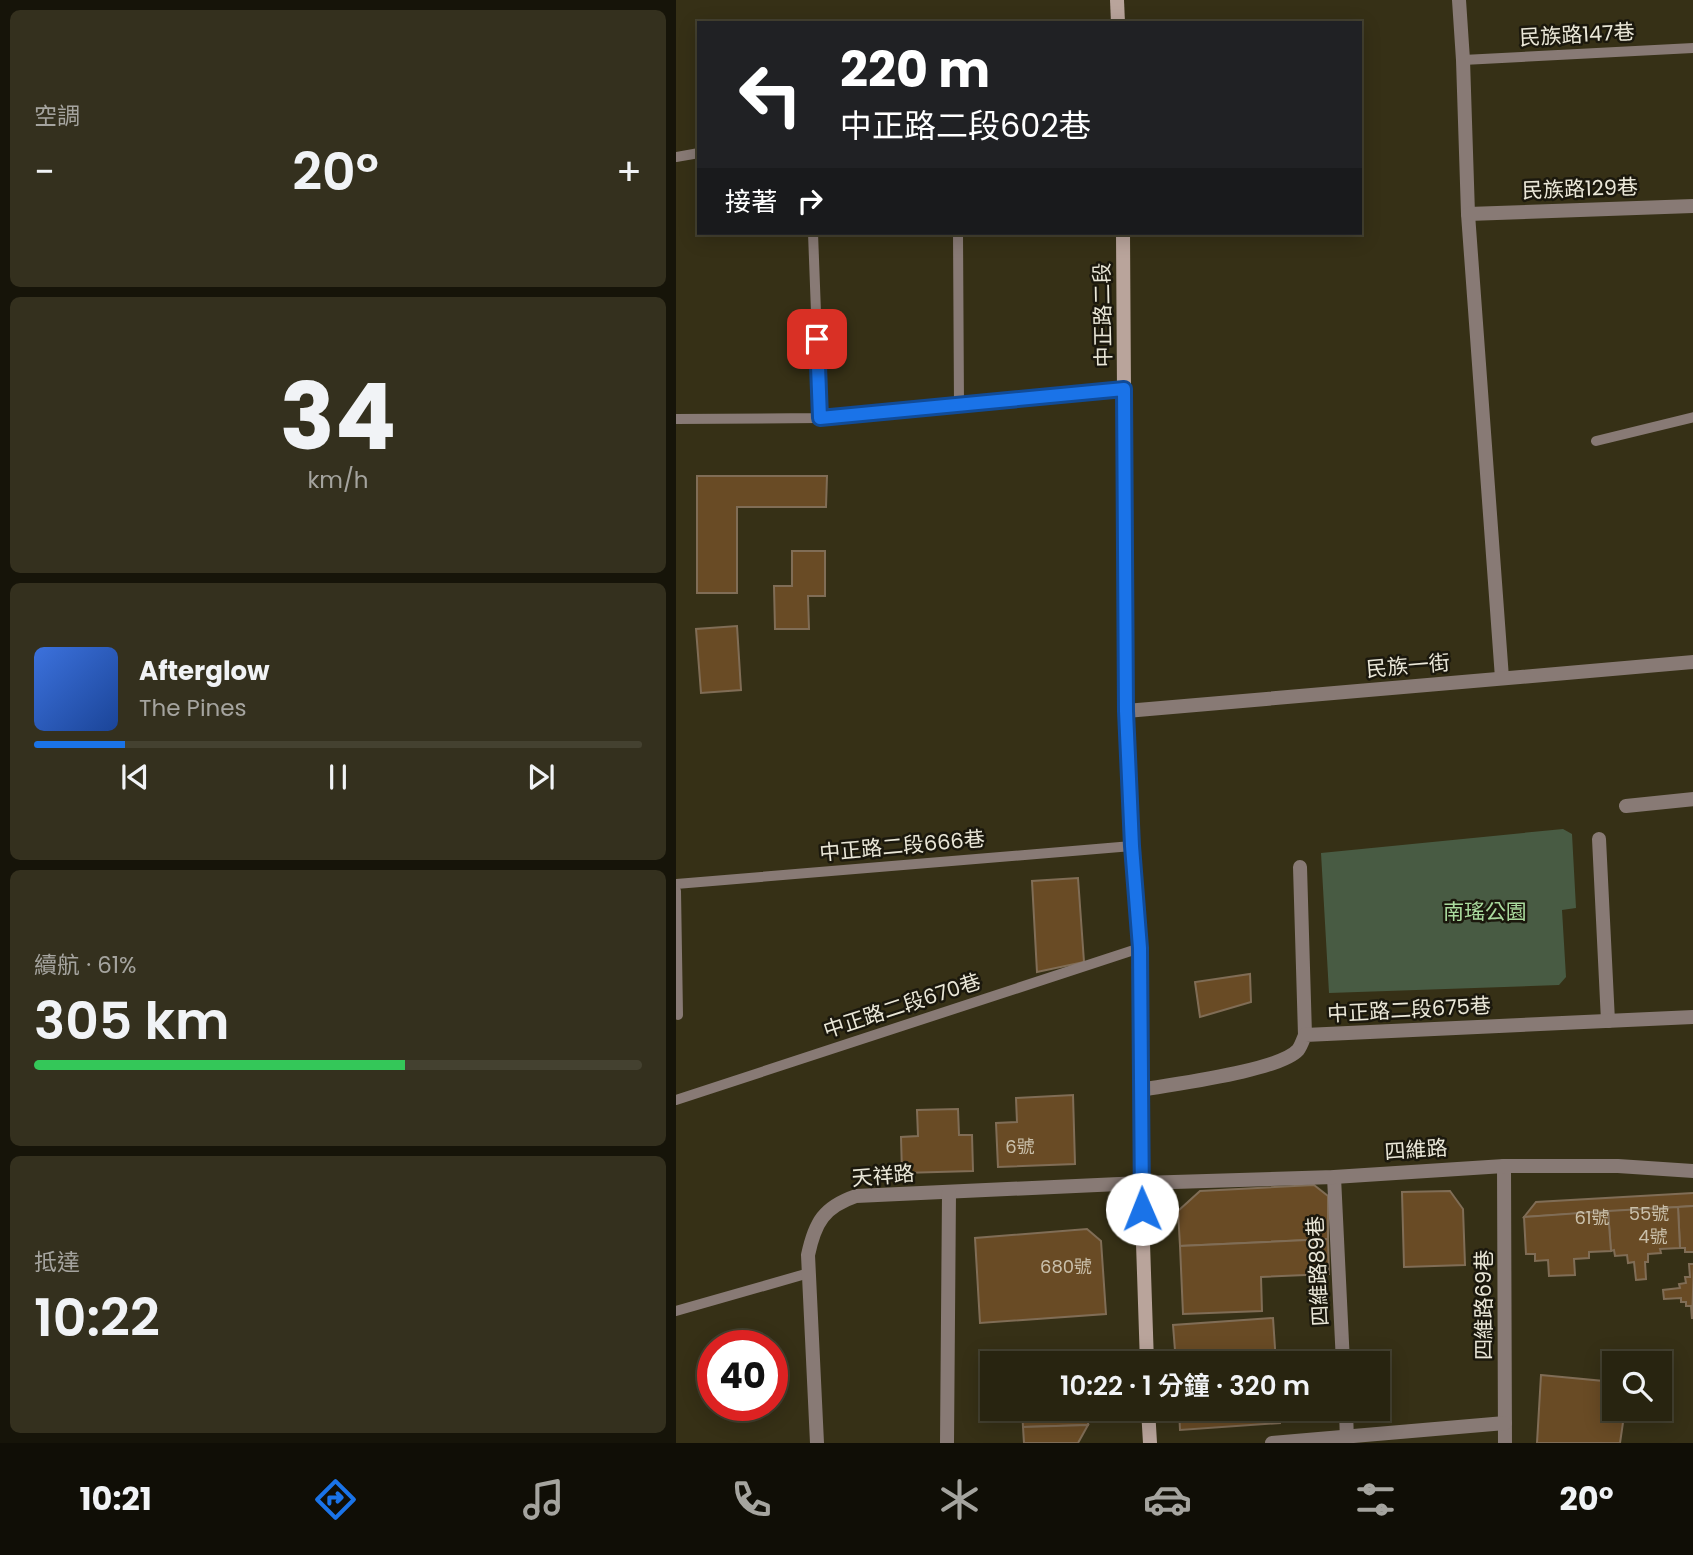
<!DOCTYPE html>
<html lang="zh-TW">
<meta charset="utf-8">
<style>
body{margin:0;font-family:Poppins,"Noto Sans TC",sans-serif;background:#34301e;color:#f1f3f6;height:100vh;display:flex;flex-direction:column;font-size:26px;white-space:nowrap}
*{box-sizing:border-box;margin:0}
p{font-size:23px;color:#a5a49f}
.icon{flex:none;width:38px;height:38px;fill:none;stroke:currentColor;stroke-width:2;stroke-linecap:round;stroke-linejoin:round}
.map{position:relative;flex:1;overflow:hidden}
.sheet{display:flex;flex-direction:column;gap:10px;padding:10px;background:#161409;width:676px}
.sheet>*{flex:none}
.hud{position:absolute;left:21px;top:21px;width:665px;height:214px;border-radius:0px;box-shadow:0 4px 18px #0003,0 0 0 2px #444130;background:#202124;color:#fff;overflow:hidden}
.controls{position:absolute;left:926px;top:1351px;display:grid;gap:14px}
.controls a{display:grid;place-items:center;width:70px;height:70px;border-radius:0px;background:#282410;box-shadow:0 4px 18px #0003,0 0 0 2px #444130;font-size:35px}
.speed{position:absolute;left:21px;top:1330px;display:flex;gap:14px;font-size:35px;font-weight:700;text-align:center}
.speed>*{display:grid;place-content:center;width:91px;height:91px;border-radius:50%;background:#282410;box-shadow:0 4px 18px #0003,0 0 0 2px #444130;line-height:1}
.speed .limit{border:10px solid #d22;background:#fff;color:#111}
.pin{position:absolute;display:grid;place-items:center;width:60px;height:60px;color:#fff;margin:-30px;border-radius:14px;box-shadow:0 4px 10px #0006}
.me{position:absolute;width:77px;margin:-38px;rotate:359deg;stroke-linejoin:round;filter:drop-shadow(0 0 5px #0008)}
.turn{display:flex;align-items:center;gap:24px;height:147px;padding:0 28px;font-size:32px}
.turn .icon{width:91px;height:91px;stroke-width:2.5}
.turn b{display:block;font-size:49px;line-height:60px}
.then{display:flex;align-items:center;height:66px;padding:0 28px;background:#0003;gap:14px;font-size:26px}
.big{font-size:52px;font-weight:600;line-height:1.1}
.sheet .tile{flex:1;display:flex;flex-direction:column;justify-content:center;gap:10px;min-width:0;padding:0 24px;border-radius:10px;background:#34301e}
.sheet .dial{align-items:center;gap:0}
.dial b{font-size:91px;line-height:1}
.song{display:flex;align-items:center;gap:21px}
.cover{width:84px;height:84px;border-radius:10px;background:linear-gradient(135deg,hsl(220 70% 55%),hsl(220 70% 35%))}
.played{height:7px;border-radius:4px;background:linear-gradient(90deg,#1a73e8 15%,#444130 15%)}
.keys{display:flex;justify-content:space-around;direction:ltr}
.heat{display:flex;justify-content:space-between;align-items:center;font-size:38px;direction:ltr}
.charge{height:10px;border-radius:5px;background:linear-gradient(90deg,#34c759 61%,#444130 0)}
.trip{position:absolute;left:304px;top:1351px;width:410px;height:70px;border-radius:0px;background:#282410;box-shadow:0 4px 18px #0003,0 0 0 2px #444130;font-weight:600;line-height:70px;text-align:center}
.tab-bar{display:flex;height:112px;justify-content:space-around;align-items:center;background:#100e06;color:#a5a49f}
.tab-bar .icon{width:49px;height:49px}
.tab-bar .on{color:#1a73e8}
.tab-bar b{font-size:32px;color:#f1f3f6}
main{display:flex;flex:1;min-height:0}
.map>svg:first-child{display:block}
.green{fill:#485b43}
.building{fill:#694b25;stroke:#806d56;stroke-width:2}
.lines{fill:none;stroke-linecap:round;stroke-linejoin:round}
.lane{stroke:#887a75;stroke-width:10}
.street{stroke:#887a75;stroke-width:14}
.secondary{stroke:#b9a49b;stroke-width:14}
.route-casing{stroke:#114b97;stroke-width:18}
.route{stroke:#1a73e8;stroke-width:12}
.labels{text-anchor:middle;stroke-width:5;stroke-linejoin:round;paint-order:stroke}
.number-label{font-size:18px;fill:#cac0ab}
.street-label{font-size:21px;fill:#eae7d8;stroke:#1b180d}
.park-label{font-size:21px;fill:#aadb9e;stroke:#1b180d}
</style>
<main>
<section class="sheet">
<div class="tile"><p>空調</p>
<div class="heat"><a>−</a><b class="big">20°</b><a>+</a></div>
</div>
<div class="tile dial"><b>34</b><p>km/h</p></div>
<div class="tile">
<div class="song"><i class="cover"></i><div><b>Afterglow</b><p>The Pines</p></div></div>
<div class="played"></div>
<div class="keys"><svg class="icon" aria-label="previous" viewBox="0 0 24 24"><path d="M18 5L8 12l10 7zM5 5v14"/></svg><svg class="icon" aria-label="pause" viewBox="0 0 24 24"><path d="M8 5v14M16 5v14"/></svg><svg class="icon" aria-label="next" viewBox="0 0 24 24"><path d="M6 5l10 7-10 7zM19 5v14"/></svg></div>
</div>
<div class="tile"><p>續航 · 61%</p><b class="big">305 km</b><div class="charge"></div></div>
<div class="tile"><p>抵達</p><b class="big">10:22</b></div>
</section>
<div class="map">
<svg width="1018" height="1443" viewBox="0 0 1018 1443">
<rect width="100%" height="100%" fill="#363016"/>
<polygon class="green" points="887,829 896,834 900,908 886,910 890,977 883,985 653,993 645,853"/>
<g class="building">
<polygon points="21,476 151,476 150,507 61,507 61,593 21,593"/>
<polygon points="116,551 149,551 149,596 132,596 133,629 99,629 98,586 116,586"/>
<polygon points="61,626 65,690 25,693 20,629"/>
<polygon points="402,878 408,962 361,972 356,881"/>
<polygon points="574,974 575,1002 524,1017 519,982"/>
<polygon points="397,1095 399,1164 322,1167 320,1123 341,1122 340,1098"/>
<polygon points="282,1109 283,1135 296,1135 297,1171 226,1173 225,1137 242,1136 241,1110"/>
<polygon points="638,1185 652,1196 652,1239 504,1246 502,1211 524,1191"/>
<polygon points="774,1191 787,1209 789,1265 728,1267 726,1192"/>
<polygon points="1018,1193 1018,1206 848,1217 860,1202"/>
<polygon points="1018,1206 1018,1252 1009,1252 1009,1248 1004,1248 1002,1207"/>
<polygon points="1002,1207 1004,1248 984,1249 985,1253 972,1254 972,1262 969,1262 970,1279 960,1280 958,1262 952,1263 951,1255 939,1256 938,1250 935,1251 932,1211"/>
<polygon points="932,1211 935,1251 913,1252 913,1258 898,1259 899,1275 873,1276 872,1260 859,1261 859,1254 850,1254 848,1217"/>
<polygon points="411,1229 425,1241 430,1314 304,1323 299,1238"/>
<polygon points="652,1239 653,1274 585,1277 586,1311 507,1314 504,1246"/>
<polygon points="1013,1264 1018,1264 1016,1319 1015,1306 1010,1306 1010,1302 1005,1302 1005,1298 988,1299 987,1290 1004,1288 1003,1284 1010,1283 1009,1277 1014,1277"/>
<polygon points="597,1318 600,1363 500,1363 497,1325"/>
<polygon points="865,1375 938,1382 938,1409 949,1409 944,1443 861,1443"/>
<polygon points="346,1409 413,1409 412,1425 347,1427"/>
<polygon points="503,1409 603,1409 604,1423 504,1430"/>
<polygon points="412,1425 402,1443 348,1443 347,1427"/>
</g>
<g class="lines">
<g class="lane">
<polyline points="787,60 1018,48"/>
<polyline points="0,157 23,153"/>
<polyline points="137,233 144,418"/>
<polyline points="282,233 283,405"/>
<polyline points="0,419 144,418 448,389"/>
<polyline points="920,441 1018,417"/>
<polyline points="0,884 456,846"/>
<polyline points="0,891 2,1015"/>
<polyline points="0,1100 464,948"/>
<polyline points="0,1311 133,1273"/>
</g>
<g class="street">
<polyline points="783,0 787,60 792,214 826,678"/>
<polyline points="792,214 1018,206"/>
<polyline points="450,711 1018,662"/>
<polyline points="950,806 1018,799"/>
<polyline points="923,839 932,1021"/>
<polyline points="624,867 629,1035"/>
<path d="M465 1090C496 1084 603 1071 622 1050 625 1046 627 1040 629 1035L1018 1017"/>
<polyline points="828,1166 829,1443"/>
<polyline points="658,1177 667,1363"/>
<polyline points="670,1409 671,1443"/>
<path d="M141 1443 132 1255C139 1222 148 1207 180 1196L465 1183 658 1177 828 1166H942L1018 1171"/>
<polyline points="271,1443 273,1193"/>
<polyline points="596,1443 829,1423"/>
</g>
<g class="secondary">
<polyline points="441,0 442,23"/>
<polyline points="447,233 450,711 456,846 464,948 465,1183 471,1363"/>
<polyline points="472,1409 474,1443"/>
</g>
</g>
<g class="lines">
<defs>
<polyline id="route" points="141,339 144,418 448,389 450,711 456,846 464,948 466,1209"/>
</defs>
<use href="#route" class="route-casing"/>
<use href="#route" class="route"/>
</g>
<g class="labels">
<g class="number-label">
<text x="344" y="1153">6號</text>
<text x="973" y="1220">55號</text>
<text x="916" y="1224">61號</text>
<text x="977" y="1243">4號</text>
<text x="390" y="1273">680號</text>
</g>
<g class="street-label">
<text transform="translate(901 35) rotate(-3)" y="7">民族路147巷</text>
<text transform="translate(904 189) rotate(-2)" y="7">民族路129巷</text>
<text transform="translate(427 315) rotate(-91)" y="7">中正路二段</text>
<text transform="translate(732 666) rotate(-5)" y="7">民族一街</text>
<text transform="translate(226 846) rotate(-5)" y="7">中正路二段666巷</text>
<text transform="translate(226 1006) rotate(-18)" y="7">中正路二段670巷</text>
<text transform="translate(733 1010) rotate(-3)" y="7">中正路二段675巷</text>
<text transform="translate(740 1150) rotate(-4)" y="7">四維路</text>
<text transform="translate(207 1176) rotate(-5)" y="7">天祥路</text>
<text transform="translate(642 1271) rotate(-93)" y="7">四維路89巷</text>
<text transform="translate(808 1305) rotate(-90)" y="7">四維路69巷</text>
</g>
<g class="park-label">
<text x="809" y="919">南瑤公園</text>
</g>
</g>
</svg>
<div class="controls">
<a><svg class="icon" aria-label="search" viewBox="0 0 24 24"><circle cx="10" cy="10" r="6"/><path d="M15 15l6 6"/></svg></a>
</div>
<div class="speed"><div class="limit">40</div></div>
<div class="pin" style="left:141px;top:339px;background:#d93025"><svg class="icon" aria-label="arrive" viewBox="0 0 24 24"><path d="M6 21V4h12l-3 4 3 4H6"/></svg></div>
<svg class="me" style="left:466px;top:1209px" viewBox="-20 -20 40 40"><circle r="19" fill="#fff"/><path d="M0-13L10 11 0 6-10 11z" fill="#1a73e8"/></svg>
<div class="trip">10:22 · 1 分鐘 · 320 m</div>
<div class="hud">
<div class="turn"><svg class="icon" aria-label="left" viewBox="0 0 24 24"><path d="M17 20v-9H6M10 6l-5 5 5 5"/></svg><div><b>220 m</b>中正路二段602巷</div></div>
<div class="then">接著<svg class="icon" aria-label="right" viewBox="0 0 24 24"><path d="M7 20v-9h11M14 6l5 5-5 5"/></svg></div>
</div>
</div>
</main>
<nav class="tab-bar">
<b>10:21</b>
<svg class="icon on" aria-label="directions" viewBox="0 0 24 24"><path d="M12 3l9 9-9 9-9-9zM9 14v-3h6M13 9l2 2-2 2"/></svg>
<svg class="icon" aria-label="music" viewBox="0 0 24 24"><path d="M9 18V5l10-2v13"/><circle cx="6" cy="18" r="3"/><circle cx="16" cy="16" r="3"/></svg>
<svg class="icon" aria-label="phone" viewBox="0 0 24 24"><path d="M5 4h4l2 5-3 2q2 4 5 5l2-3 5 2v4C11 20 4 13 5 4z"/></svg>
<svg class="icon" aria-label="climate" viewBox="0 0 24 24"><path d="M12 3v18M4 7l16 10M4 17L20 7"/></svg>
<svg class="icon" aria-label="car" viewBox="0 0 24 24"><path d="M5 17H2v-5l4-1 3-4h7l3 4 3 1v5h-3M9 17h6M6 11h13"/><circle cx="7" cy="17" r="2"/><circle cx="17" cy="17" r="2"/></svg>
<svg class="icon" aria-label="filters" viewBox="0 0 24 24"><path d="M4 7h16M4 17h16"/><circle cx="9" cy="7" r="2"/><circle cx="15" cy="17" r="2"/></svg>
<b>20°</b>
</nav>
